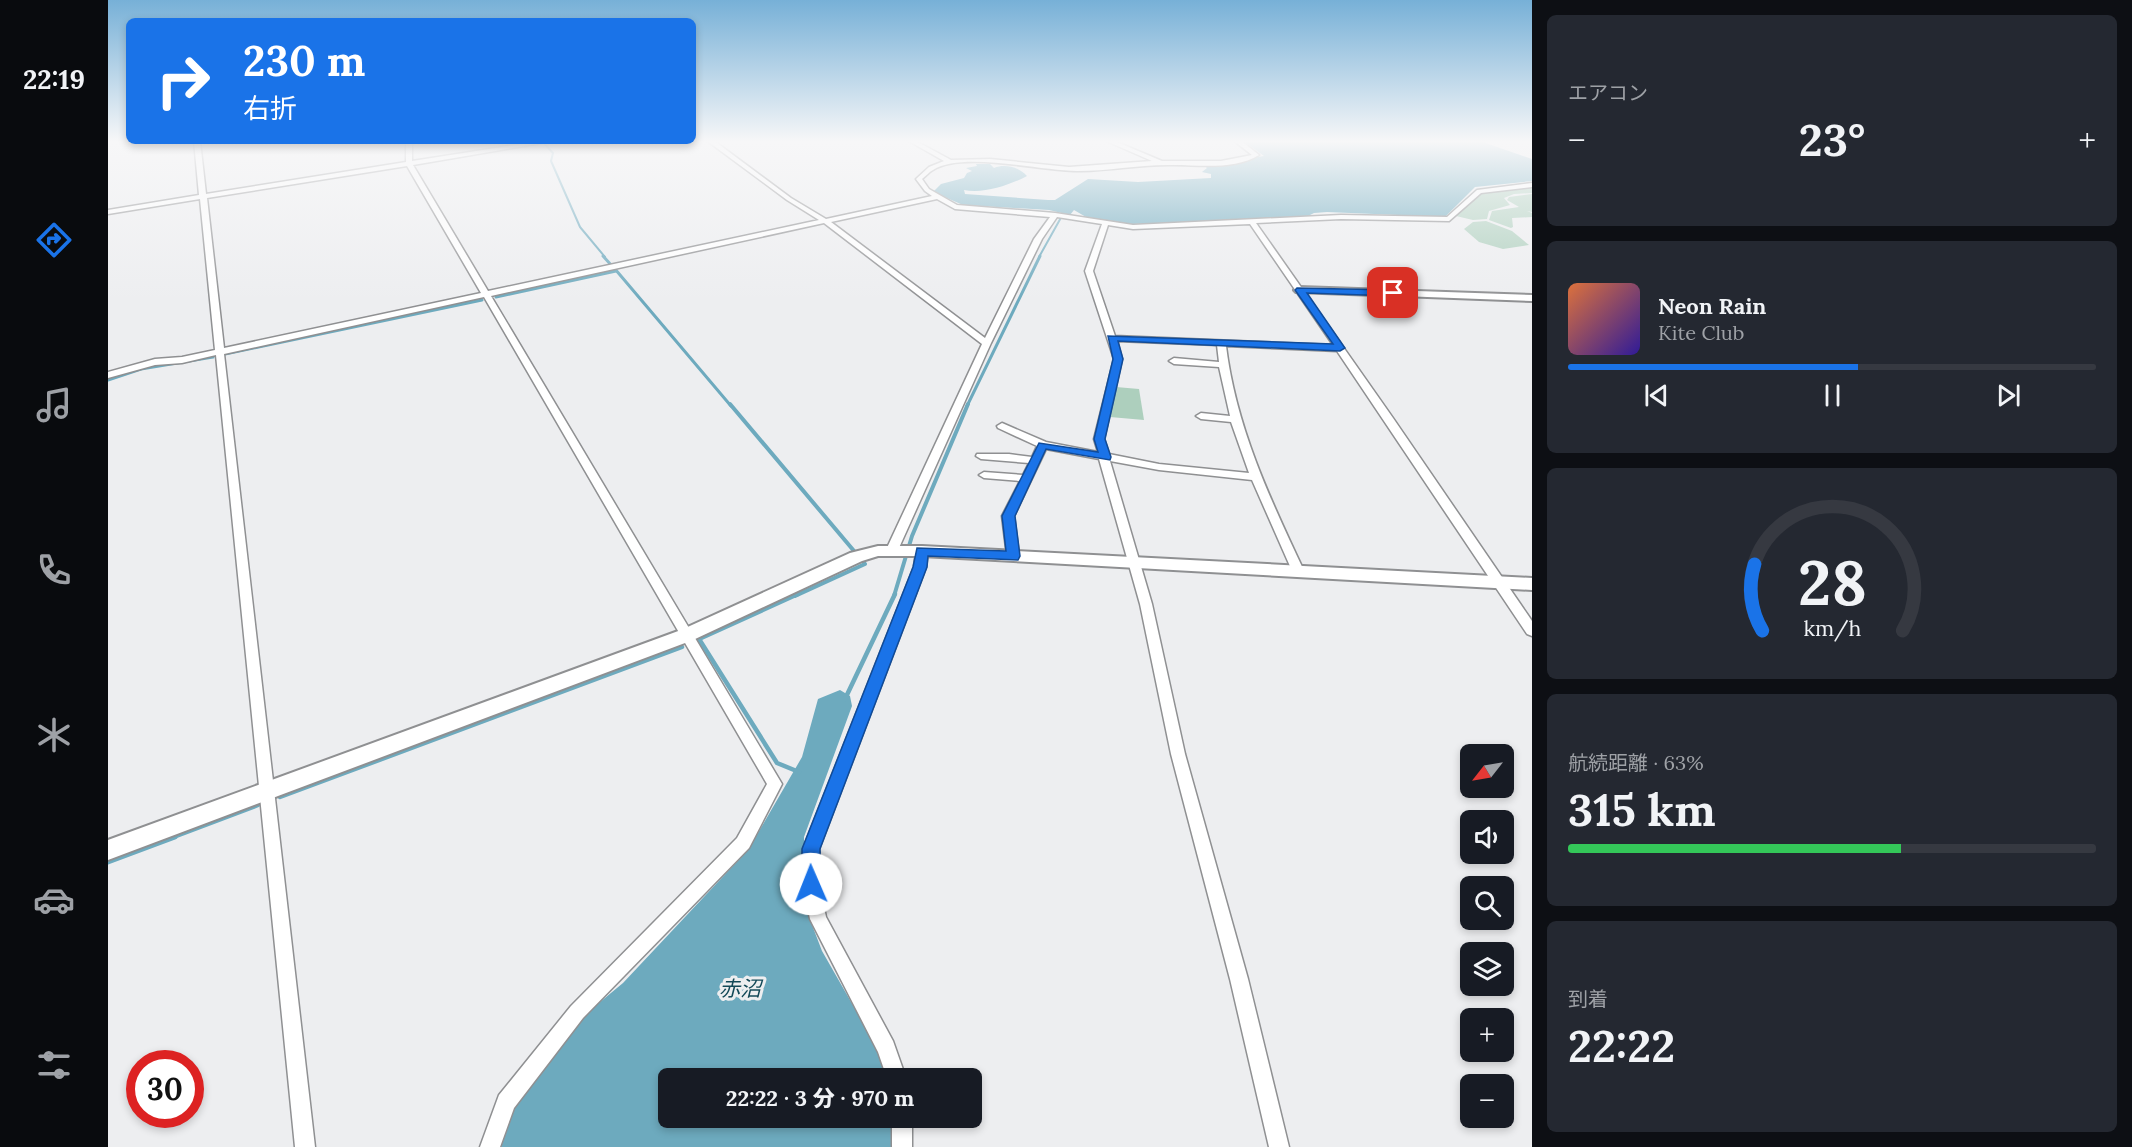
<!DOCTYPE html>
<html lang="ja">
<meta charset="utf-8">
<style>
body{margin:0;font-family:Lora,"Noto Sans JP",serif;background:#242831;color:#f1f3f6;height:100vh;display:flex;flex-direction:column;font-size:22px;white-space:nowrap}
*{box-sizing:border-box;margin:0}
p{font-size:20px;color:#9ea1a6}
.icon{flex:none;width:33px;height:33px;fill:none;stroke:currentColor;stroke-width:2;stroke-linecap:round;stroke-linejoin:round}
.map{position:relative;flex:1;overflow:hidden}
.drawer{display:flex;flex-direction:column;gap:15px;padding:15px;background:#0d0f14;width:600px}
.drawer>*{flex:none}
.top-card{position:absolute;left:18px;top:18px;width:570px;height:126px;border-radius:9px;box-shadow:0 3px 9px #0003;background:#1a73e8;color:#fff;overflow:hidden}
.needle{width:39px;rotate:239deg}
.tools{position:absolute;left:1352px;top:744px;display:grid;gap:12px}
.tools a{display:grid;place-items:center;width:54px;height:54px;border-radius:9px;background:#171b24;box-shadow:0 3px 9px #0003;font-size:30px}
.speed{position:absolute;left:18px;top:1050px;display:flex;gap:12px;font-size:30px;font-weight:700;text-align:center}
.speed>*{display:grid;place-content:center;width:78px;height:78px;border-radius:50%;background:#171b24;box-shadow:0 3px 9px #0003;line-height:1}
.speed .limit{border:9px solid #d22;background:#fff;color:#111}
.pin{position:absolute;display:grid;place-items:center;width:51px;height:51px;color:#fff;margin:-26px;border-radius:12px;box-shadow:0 3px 9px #0006}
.me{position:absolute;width:66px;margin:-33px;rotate:359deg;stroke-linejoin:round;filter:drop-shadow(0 0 4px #0008)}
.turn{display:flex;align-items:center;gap:21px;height:126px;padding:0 18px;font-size:27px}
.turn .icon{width:78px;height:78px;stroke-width:2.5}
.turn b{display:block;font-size:42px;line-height:51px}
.big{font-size:45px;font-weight:800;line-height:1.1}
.drawer .tile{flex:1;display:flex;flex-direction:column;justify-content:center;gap:9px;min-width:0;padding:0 21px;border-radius:9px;background:#242831}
.drawer .dial{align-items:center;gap:0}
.dial svg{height:156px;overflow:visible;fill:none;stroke:#363941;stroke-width:7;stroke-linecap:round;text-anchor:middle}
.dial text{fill:#f1f3f6;stroke:none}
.song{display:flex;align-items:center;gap:18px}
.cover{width:72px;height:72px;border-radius:9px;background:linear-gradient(135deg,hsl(20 70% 55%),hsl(250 70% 35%))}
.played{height:6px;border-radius:3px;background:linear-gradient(90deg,#1a73e8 55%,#363941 55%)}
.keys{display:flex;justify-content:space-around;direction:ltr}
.heat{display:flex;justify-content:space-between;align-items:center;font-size:33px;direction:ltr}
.charge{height:9px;border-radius:4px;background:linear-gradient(90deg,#34c759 63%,#363941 0)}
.trip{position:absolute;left:550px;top:1068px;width:324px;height:60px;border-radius:9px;background:#171b24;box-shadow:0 3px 9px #0003;font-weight:800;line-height:60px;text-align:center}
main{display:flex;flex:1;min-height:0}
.menu{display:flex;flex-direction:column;width:108px;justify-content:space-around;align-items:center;background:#090b0e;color:#9ea1a6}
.menu .icon{width:42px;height:42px}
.menu .current{color:#1a73e8}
.menu b{font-size:27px;color:#f1f3f6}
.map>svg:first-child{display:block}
.green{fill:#adcfbd}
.water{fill:#6daabe}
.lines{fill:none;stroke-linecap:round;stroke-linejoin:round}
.stream-far4{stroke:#6daabe;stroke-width:2}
.stream-far3{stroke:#6daabe;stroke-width:3}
.stream-far2{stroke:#6daabe;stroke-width:4}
.stream-far1{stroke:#6daabe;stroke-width:4.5}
.stream{stroke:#6daabe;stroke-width:5}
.minor-casing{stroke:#8f9092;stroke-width:3}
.tertiary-casing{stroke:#8f9092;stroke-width:4}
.minor{fill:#fff;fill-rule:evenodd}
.tertiary{fill:#fff;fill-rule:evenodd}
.route{fill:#1a73e8;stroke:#114b97;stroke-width:1.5}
.labels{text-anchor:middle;stroke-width:6;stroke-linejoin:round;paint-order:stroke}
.near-water-label{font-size:21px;font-style:italic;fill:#134958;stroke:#edeef0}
</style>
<main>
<nav class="menu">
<b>22:19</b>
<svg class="icon current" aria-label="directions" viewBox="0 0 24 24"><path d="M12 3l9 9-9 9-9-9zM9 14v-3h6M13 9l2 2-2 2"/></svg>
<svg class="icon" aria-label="music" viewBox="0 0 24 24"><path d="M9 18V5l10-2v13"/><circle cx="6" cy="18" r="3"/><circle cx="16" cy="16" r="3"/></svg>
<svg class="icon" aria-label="phone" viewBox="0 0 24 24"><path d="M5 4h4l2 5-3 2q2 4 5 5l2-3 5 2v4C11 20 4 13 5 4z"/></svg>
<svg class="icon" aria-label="climate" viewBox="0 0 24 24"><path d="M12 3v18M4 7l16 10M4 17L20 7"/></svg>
<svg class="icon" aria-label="car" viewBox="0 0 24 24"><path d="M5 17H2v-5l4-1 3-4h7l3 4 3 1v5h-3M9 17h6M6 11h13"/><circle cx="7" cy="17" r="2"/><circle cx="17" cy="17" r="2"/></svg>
<svg class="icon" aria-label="filters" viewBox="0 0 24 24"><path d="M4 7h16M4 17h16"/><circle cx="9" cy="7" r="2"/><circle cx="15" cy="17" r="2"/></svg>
</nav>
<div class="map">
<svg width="1424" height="1147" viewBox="0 0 1424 1147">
<rect width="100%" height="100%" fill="#edeef0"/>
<g class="green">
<polygon points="1424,186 1424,193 1406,194 1396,198 1402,205 1381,211 1379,219 1365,220 1348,216 1372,192"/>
<polygon points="1424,194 1424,212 1419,211 1424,213 1424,217 1404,218 1405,227 1403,228 1381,220 1384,211 1411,207 1399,200 1401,197"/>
<polygon points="1378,221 1404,231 1421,245 1395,249 1371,242 1356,229 1365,222"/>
<polygon points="1008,387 1031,389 1036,420 1002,417"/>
</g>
<g class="water">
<path d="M1134 140H1369L1424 159V181L1367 187 1337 217 1219 212 1206 213 1198 217 1145 221 1023 224 978 217 966 210 962 215 941 210 855 205 825 192 833 184 856 178 859 173 864 171 858 168 869 166 868 164H882L886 168C896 164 910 166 919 176 902 185 876 194 856 190L857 194 940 200H947L980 179 1030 182 1103 178V174L1094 172 1099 168 1096 165 1156 156Z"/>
<polygon points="732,690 742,696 744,706 696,837 696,904 714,951 766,1042 778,1078 561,1078 561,1118 785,1118 787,1147 393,1147 408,1104 480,1012 515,983 640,850 694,757 710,699"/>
</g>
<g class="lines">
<g class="stream-far4">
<polyline points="434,141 445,153 443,161 472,227 497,257"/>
<polyline points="931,257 955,214"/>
</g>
<g class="stream-far3">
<polyline points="495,256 504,266"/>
<polyline points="507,269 623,406"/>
<polyline points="388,297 508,271"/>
<polyline points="117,354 374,300"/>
<polyline points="0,380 33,369 105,357"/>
<polyline points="859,406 932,256"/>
</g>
<g class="stream-far2">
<polyline points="622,404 757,564 687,596"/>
<polyline points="786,596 804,536 860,404"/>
</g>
<g class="stream-far1">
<polyline points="690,594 591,639 669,763 691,772"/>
<polyline points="737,699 787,594"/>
<polyline points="172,797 574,647"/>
<polyline points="63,838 150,805"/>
</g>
<polyline class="stream" points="0,862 67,837"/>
<defs>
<g id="minor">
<path d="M598 140H605L683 198 718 219 824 196 817 191 808 179 821 167 836 161 799 140H806L843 160 882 159 961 167 1044 161 996 140H1004L1054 161H1113L1144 155 1125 140H1132L1151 155C1127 170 1093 165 1066 165 1033 164 1002 171 969 171 932 171 855 151 825 170 821 172 818 176 814 179L821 189 849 205 947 213 1025 225 1233 215 1339 217 1369 190 1424 183V187L1373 193 1341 221 1233 219 1148 223 1285 418 1424 621V636L1419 634 1229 351 1118 346C1128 427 1162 499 1197 573L1195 576 1191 577 1185 573 1144 480 1051 470 1002 461 1044 604 1077 754 1140 979 1181 1147H1161L1122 979 1063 754 1032 604 991 459 938 449 906 516 911 556 905 560 899 556 894 516 912 481 876 478 871 475 876 472 915 475 921 463 873 459 868 456 869 454H901L924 457 929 446 890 428 889 426 894 423 938 442 990 452 986 439 1006 359 977 271 994 224 949 217 934 239 883 343 790 550 784 554 778 550 874 344 716 223 383 296 674 784 641 848 475 1018 406 1108 392 1147H372L391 1095 463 1006 629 838 659 784 376 297 116 354 207 1147H187L108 355 74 363 47 365 0 378V372L47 359 74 357 107 350 92 199 0 214V210L91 195 86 141H92L98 194 298 162V141H304V161L432 141H446L305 165 380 291 711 220 679 200ZM299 166 373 293 116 348 99 198ZM829 199 847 209 942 217 926 239 877 338 723 222ZM1142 224 1225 345 1007 336 985 271 1000 225 1025 229ZM1009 341 1109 345 1111 362 1066 358 1061 361 1066 364 1111 367 1122 416 1093 413 1088 416 1093 419 1123 422 1141 473 1051 464 1001 454 996 439 1014 359Z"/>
<polygon points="814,547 820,551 818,567 711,849 711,884 718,917 785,1041 798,1078 779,1078 770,1052 702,919 695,884 695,849 806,567 808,551"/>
<rect x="784" y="1118" width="20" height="29"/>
</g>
<g id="tertiary">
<polygon points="1192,287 1424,295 1424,301 1188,292 1186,290"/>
<polygon points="770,546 814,546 1424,578 1424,590 814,556 770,556 754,561 585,640 0,860 0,840 573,630 742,553"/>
</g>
</defs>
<use href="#minor" class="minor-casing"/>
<use href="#tertiary" class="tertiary-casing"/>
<use href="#minor" class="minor"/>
<use href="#tertiary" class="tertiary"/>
</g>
<linearGradient id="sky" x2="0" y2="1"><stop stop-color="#77b0d7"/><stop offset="0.47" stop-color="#f7f7f8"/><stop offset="1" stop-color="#f7f7f8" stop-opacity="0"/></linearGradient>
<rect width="1424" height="301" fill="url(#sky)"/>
<polygon class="route" points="1189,288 1285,290 1289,293 1285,296 1199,293 1237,348 1232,351 1010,341 1015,359 997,439 1003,457 1002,460 938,449 907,516 912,556 910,560 820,556 819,567 712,849 713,884 710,890 703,893 697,890 694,884 694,849 805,567 809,548 898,551 894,516 931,443 990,452 986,439 1005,359 1000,336 1225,344 1187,290"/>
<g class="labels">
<g class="near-water-label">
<text x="632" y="996">赤沼</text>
</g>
</g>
</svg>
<div class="tools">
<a><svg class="needle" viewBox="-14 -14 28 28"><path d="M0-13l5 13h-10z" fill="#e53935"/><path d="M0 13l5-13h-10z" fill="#9ea1a6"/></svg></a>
<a><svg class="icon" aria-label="sound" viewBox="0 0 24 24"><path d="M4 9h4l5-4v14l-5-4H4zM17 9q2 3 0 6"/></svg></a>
<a><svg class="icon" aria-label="search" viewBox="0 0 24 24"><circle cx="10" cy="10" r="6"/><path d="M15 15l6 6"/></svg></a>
<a><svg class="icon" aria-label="layers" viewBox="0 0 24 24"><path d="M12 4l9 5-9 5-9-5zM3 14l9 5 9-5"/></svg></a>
<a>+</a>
<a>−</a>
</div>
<div class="speed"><div class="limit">30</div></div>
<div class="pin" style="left:1285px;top:293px;background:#d93025"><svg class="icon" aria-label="arrive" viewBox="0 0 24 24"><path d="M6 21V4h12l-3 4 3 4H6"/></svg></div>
<svg class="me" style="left:703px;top:884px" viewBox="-20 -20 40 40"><circle r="19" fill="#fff"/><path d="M0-13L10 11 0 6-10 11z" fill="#1a73e8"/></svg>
<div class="trip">22:22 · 3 分 · 970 m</div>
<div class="top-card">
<div class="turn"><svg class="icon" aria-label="right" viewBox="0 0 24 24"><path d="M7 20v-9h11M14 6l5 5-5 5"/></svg><div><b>230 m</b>右折</div></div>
</div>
</div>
<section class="drawer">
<div class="tile"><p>エアコン</p>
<div class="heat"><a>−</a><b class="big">23°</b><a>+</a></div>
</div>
<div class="tile">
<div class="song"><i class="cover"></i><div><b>Neon Rain</b><p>Kite Club</p></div></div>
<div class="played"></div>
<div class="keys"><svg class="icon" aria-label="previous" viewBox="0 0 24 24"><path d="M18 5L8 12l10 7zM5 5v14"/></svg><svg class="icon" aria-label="pause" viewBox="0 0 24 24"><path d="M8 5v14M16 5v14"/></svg><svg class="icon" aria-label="next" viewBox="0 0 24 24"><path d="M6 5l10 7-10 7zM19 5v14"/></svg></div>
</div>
<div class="tile dial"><svg viewBox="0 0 100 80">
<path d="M14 69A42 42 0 1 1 86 69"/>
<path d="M14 69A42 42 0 0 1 10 35" stroke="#1a73e8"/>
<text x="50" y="56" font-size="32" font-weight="700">28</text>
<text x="50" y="72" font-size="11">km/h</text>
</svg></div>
<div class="tile"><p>航続距離 · 63%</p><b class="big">315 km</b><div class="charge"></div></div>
<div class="tile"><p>到着</p><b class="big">22:22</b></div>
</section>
</main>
